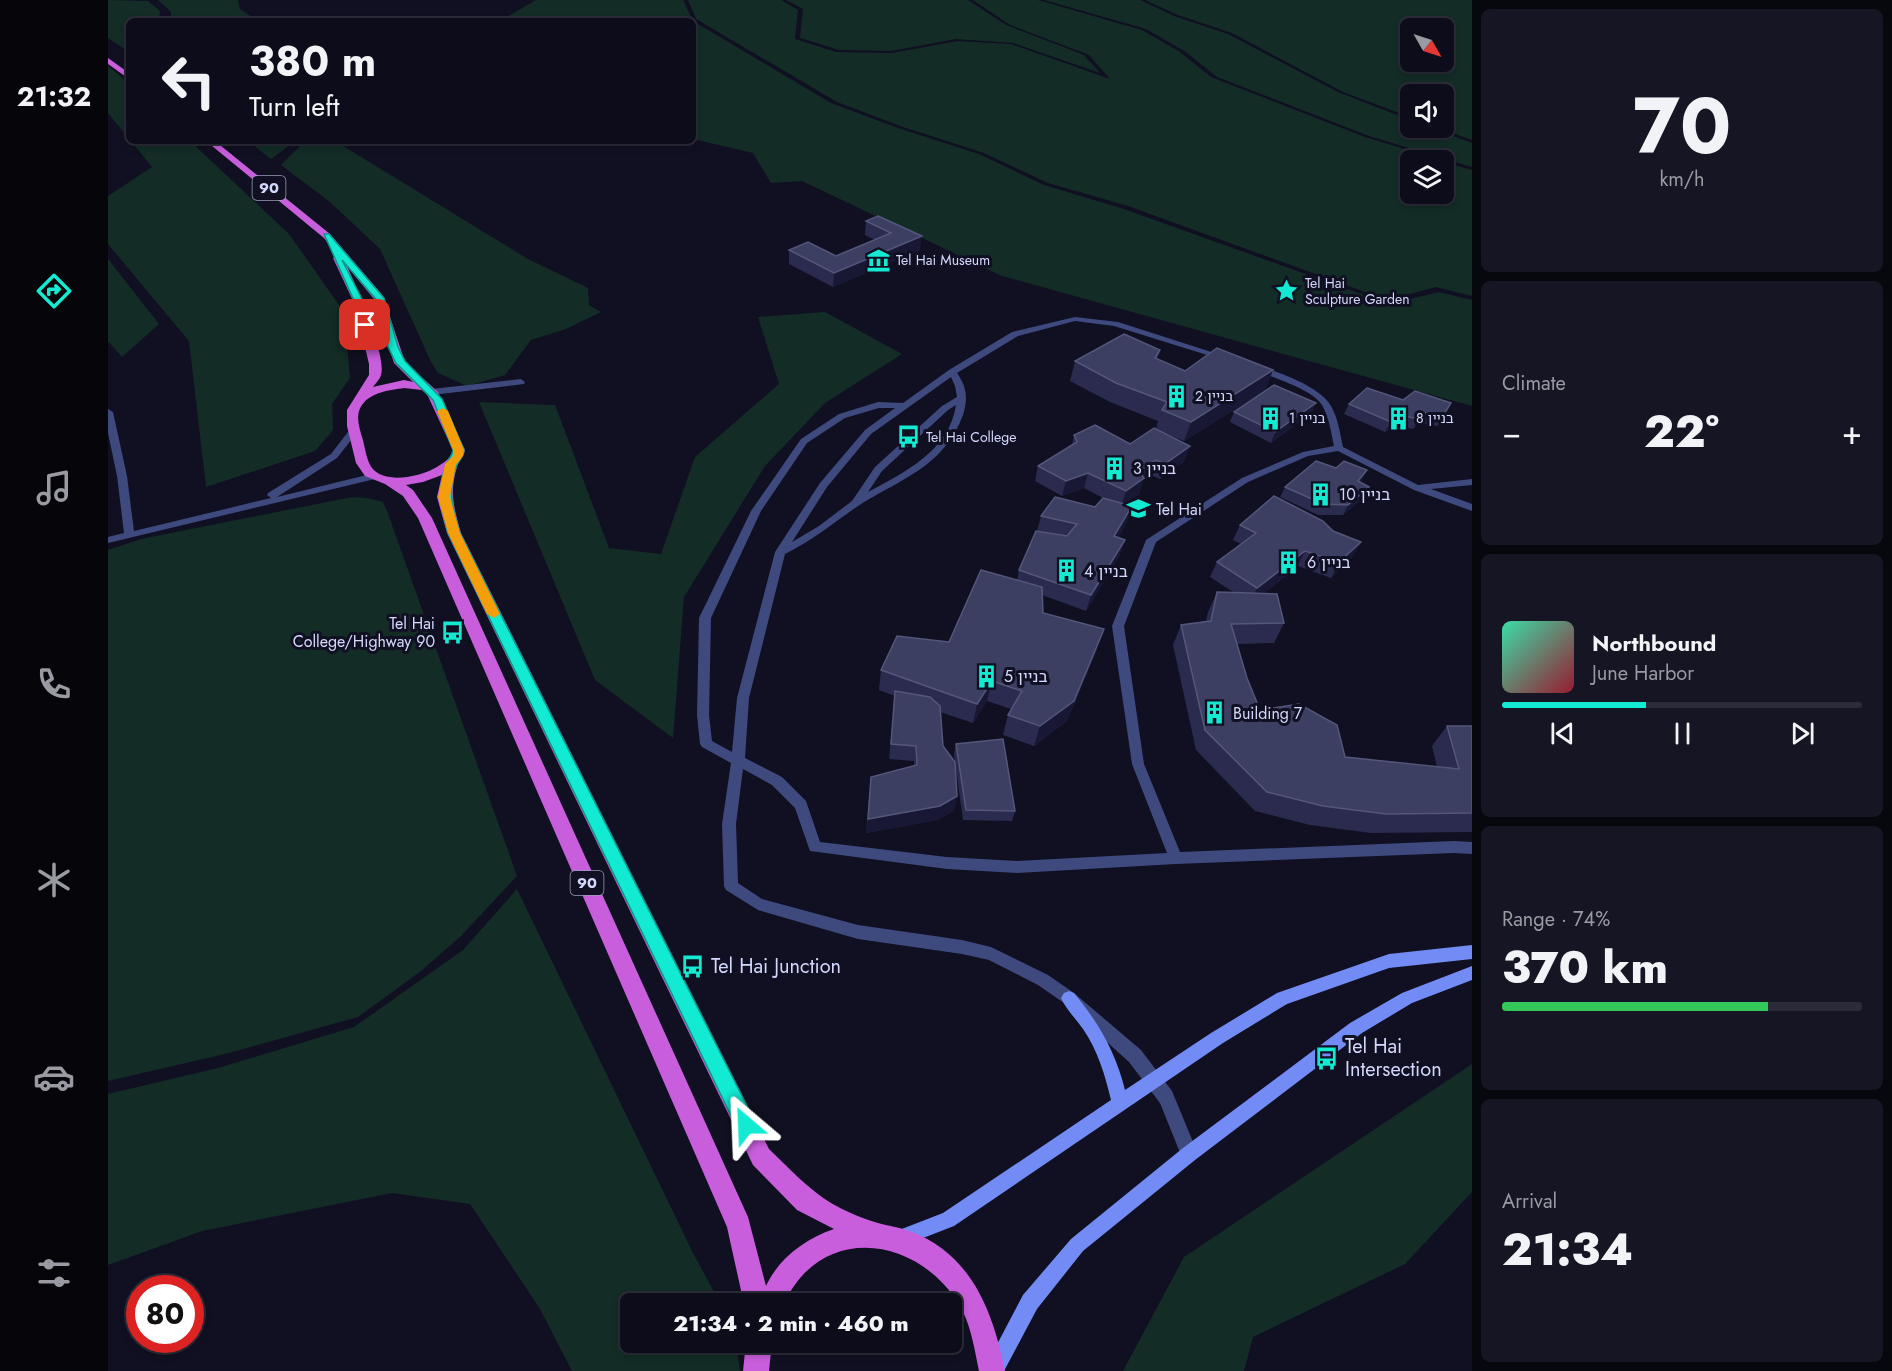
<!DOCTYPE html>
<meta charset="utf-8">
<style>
body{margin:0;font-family:Jost,"Noto Sans Hebrew",sans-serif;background:#151523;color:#f1f3f6;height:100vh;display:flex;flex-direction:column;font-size:22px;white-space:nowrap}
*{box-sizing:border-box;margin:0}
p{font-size:20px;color:#9a9ba2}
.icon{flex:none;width:33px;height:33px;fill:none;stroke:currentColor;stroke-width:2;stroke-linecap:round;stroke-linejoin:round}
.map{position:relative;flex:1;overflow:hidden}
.sheet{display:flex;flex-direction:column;gap:9px;padding:9px;background:#07070e;width:420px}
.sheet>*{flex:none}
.guide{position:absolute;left:18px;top:18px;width:570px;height:126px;border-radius:9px;box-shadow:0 3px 9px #0003,0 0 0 2px #2c2c39;background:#0c0c1a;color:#f1f3f6;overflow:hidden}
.needle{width:39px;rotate:129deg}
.controls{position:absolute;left:1292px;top:18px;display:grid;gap:12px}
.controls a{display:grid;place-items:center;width:54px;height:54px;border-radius:9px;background:#0c0c1a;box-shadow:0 3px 9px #0003,0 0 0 2px #2c2c39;font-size:30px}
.speed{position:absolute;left:18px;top:1275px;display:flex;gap:12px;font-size:30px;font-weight:700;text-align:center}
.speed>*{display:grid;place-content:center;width:78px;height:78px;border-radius:50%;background:#0c0c1a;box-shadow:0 3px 9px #0003,0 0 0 2px #2c2c39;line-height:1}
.speed .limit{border:9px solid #d22;background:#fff;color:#111}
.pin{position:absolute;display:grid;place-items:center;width:51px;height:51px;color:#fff;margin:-26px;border-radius:12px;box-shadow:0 3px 9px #0006}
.me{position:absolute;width:66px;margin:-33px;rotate:334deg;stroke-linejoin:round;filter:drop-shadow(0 0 4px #0008)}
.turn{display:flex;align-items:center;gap:21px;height:126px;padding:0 24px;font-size:27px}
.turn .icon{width:78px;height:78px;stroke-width:2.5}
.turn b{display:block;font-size:42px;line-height:51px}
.big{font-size:45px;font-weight:800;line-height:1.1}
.sheet .tile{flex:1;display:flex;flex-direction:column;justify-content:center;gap:9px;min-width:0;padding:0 21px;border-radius:9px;background:#151523}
.sheet .dial{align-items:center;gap:0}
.dial b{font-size:78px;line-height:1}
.song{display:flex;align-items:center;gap:18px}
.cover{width:72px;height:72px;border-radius:9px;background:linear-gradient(135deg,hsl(160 70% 55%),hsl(350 70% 35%))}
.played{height:6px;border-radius:3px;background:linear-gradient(90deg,#12ead2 40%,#2c2c39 40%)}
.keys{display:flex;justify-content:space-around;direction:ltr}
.heat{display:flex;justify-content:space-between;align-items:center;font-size:33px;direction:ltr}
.charge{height:9px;border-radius:4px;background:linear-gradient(90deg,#34c759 74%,#2c2c39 0)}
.trip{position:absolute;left:512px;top:1293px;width:342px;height:60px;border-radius:9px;background:#0c0c1a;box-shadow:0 3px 9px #0003,0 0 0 2px #2c2c39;font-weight:800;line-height:60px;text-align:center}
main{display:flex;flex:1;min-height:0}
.menu{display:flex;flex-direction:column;width:108px;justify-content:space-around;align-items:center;background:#05050a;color:#9a9ba2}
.menu .icon{width:42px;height:42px}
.menu .selected{color:#12ead2}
.menu b{font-size:27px;color:#f1f3f6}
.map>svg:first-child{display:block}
.green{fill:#132c26;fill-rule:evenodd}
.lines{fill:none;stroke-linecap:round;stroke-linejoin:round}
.service{fill:#3e497e;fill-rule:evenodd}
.minor{fill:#3e497e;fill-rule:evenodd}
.tertiary{fill:#3e497e;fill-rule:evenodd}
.secondary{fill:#738bf4;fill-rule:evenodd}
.trunk{fill:#c85edb;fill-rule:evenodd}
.wall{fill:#2a2b4f}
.shaded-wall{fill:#181835}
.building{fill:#3c3e62;stroke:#54567a;stroke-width:1.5}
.route{fill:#12ead2;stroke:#0c9888;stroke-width:1.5}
.slow{fill:#f59e0b}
.labels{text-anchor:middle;stroke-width:6;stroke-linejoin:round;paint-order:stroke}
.far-poi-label{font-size:14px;fill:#d4d8fc;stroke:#101022;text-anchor:start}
.shield{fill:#101022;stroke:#999cbb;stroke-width:1.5}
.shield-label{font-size:15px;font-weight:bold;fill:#d4d8fc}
.poi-label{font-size:16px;fill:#d4d8fc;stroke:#101022;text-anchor:start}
.near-poi-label{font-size:20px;fill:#d4d8fc;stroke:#101022;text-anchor:start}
</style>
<main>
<nav class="menu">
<b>21:32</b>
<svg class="icon selected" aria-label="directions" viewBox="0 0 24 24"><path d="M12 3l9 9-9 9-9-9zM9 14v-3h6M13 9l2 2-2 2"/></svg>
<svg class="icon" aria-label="music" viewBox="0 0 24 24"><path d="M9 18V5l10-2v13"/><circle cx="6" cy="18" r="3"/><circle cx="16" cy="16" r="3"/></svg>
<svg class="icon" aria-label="phone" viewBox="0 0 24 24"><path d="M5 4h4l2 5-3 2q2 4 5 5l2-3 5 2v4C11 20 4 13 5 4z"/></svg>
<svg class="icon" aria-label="climate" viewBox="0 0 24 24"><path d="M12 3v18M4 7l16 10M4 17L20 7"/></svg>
<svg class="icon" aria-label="car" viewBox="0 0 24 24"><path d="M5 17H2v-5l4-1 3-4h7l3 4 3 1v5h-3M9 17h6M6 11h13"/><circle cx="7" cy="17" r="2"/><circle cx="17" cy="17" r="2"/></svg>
<svg class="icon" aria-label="filters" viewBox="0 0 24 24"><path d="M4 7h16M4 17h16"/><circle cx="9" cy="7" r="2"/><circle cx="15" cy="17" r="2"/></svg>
</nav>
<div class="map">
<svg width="1364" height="1371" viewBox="0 0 1364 1371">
<rect width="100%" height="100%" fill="#101022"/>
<g class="green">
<polygon points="0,0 40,1 52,11 51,21 21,21 21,52 0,38"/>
<polygon points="50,0 130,0 132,9 144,17 158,21 63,21 63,12"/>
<polygon points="428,0 575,0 585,21 392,21"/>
<polygon points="580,0 673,0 690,10 687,39 728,52 784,53 850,41 903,44 1002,79 981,55 902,25 865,0 930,0 1034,30 1072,52 1103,77 1257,137 1332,160 1302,160 1302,194 1335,194 1335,162 1364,170 1364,296 1328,287 1279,300 1020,206 940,183 876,153 795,127 729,102 588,19"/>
<polygon points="678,0 860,0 898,25 976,55 992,73 905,43 848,39 783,51 731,50 692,38 695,9"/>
<polygon points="936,0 1032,0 1066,16 1120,34 1230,92 1302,120 1302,128 1323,128 1364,143 1364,167 1261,136 1109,77 1078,52 1038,29"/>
<path d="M1037 0H1364V140L1330 128H1335V94H1302V117L1235 92 1124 33 1070 15ZM1302 28H1335V62H1302Z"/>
<polygon points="585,21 723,103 790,128 871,154 936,185 1016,209 1281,304 1331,292 1364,300 1364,406 894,276 694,181 663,183 645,153 585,139"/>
<polygon points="0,66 21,83 21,139 0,113"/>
<polygon points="23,141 82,141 181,234 236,312 242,378 224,404 225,430 207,451 98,487 81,341 0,244 0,196 44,167"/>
<polygon points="140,141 187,141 163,159"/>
<polygon points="197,141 227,141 420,259 480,288 481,305 493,312 458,329 423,340 397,375 359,386 330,373 323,362 272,249 222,202 173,165"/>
<polygon points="0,259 51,324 14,357 0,341"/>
<polygon points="717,312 794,354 717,403 657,466 576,597 565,738 487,680 371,402 447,405 501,548 553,554 587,457 671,384 650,317"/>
<polygon points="244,497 259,498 275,502 279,511 409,876 353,936 313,971 250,1017 117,1054 0,1081 0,550 33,539"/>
<polygon points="409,889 585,1253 612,1303 522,1304 522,1342 628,1343 632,1371 464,1371 432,1309 362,1204 284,1193 94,1231 0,1265 0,1094 110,1068 246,1027 355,950"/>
<polygon points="1364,1064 1364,1192 1297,1264 1145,1337 1136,1371 1015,1371 1076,1257"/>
</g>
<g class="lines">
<polygon class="service" points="413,379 417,382 416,384 324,395 320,392 324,389"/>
<path class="minor" d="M967 317 1010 322 1119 357 1112 359 1006 326 967 321 910 336 849 373C859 387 860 399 855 415 836 467 792 479 750 506 725 523 704 541 677 554L641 698 637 758 674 777 698 801 712 842 839 857 909 861 1059 853 1024 764 1004 626 1038 540 1134 478 1195 452 1226 446C1223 432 1221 417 1214 405 1204 389 1163 377 1146 370V366L1149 365C1170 372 1212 386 1223 406 1230 418 1232 433 1235 447L1310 485 1364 479V485L1323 489 1364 504V511L1306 490 1230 451 1200 456 1140 482 1048 542 1016 626 1036 764 1072 852 1346 841 1364 842V854L1346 853 1068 864 909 873 839 869 702 851 687 808 664 785 635 769 628 824 630 883 654 899 750 925 854 940 883 947 940 975 966 993 1033 1050 1064 1091 1090 1154 1087 1160 1081 1163 1075 1160 1052 1103 1021 1062 956 1003 930 985 881 960 854 954 750 939 650 910 618 890 616 886 614 824 623 763 594 747 592 744 589 715 591 618 643 511 693 439 731 414 770 402 795 403 841 370 904 332ZM843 377 847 386 849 397 834 406 767 467 744 501 711 526 684 542 719 487 763 434ZM848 405C841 451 797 472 760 492L774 471 840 410ZM771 408H787L757 430 712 483 667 552 629 698 624 752 604 741 601 715 603 618 653 511 699 443 737 418Z"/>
<polygon class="tertiary" points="0,409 5,412 19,476 26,531 163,498 159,495 160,493 223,454 243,428 246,427 251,430 229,458 169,497 267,473 272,476 267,479 0,543 0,537 16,533 9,476 0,433"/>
<g class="secondary">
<path d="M1364 945V959L1281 968 1179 1004 1115 1043 846 1226 792 1247 786 1244 783 1238 786 1232 835 1213 1003 1100C997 1075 990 1051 975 1029 968 1019 958 1009 953 998L956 993 961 991 966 993C991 1023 1008 1053 1017 1090L1103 1033 1169 993 1281 954Z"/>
<polygon points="1364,966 1364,980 1304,1003 1254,1033 1087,1160 975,1251 929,1309 896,1371 875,1371 915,1295 963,1239 1075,1148 1242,1023 1294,993"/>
</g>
<g class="trunk">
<polygon points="0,58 21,73 21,79 0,64"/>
<path d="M98 141H107L222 234 275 296 297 362 330 392 357 450C356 457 351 460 349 467 341 493 346 508 353 533L661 1149C681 1168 700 1189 723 1203 737 1211 755 1219 770 1223 780 1226 791 1227 801 1231 863 1253 885 1311 897 1371H871C866 1346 862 1319 847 1298 802 1234 711 1226 676 1304H636L619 1227 310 518 295 496 277 484 257 476 248 463 239 426V410L261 375V364L247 305 225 258 230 255 216 238ZM239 266 266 299 286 363 305 382 296 380 265 387C267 384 272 379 273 375 279 356 248 286 239 266ZM296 388 314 390 319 394 345 450C343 459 333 465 325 469 310 477 277 484 264 468 258 460 257 446 254 437 251 427 247 414 254 405 263 392 282 390 296 388ZM334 475 329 497 339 533 645 1165 689 1210 726 1229C697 1239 671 1258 658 1286L640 1217 324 518 305 490 298 485 315 482Z"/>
<polygon points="638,1342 664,1342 661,1371 635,1371"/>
</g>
</g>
<g class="wall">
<polygon points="770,216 812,250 725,287 681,264 681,250 728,256 767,240 757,235 758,221"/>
<polygon points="1052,350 1049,359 1077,371 1158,390 1076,441 1061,435 1077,461 1052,479 1043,475 1035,480 1031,494 1017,504 1019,522 1010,537 1012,555 978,611 934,595 935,613 989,649 959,721 926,746 895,735 900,715 903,709 879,701 865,723 832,712 835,746 846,811 829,820 758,833 763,777 806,766 806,761 781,759 787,696 771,690 773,670 841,642 909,580 911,570 929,531 933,516 987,507 995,498 976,488 954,496 927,481 930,466 964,445 966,435 1022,444 1048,429 1050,421 1002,402 962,381 967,361"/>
<polygon points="1295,400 1338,414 1330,426 1312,423 1305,429 1290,426 1277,432 1236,414 1241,404"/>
<polygon points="1208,403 1203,413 1163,443 1122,422 1126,412"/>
<polygon points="1254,480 1252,482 1256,497 1235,515 1210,515 1172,497 1177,487"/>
<polygon points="1132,525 1225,531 1253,542 1244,557 1223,578 1190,566 1155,594 1176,623 1166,643 1129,644 1139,678 1152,710 1237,757 1329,767 1324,746 1339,726 1364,726 1364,832 1263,833 1202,825 1147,811 1088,750 1065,645 1073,625 1098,621 1100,612 1109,592 1125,592 1102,577 1109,562 1133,544 1125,540"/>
<polygon points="848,744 907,811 904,821 855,820 846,754"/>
</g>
<g class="shaded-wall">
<polygon points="814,236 812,250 725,287 726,273"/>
<polygon points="1165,370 1158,390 1076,441 1083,422"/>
<polygon points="1208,403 1203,413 1163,443 1167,432"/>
<polygon points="1318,413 1312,423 1305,429 1311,419"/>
<polygon points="1296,416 1290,426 1277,432 1283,422"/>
<polygon points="1082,446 1077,461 1052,479 1057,464"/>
<polygon points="1048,460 1043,475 1035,480 1031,494 1013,507 1018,491 1031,471"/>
<polygon points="1259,470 1254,480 1245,492 1250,481"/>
<polygon points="980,473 976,488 954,496 958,481"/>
<polygon points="1261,487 1256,497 1235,515 1240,505"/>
<polygon points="1024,506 1019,522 1002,551 1006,536"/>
<polygon points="1017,540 1012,555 978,611 983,595"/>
<polygon points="1253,542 1244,557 1223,578 1231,562"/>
<polygon points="1197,551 1190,566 1142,604 1149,588"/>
<polygon points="996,629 989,649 959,721 926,746 932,726"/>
<polygon points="884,681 879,701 865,723 869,704"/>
<polygon points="849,796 846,811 829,820 758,833 760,819"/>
</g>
<g class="building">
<polygon points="770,216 814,236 726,273 681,250 700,242 728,256 783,233 758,221"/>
<polygon points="1016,334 1052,350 1047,358 1077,371 1109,348 1165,370 1083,422 1054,410 1059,402 1008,383 967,361"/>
<polygon points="1166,385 1208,403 1167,432 1126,412"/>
<polygon points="1259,388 1295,400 1307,391 1343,403 1335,416 1318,413 1311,419 1296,416 1283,422 1241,404"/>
<polygon points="987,425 1022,444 1046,428 1082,446 1057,464 1048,460 1031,471 1036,478 1018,491 980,473 958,481 930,466 969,442 966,435"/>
<polygon points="1208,461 1228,468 1236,461 1259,470 1250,481 1261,487 1240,505 1215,504 1177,487"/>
<polygon points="1166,496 1215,521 1225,531 1253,542 1231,562 1197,551 1149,588 1109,562 1148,533 1132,525"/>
<polygon points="947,497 987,507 995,498 1024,506 1006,536 1017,540 983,595 911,570 928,531 959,536 969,524 933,516"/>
<polygon points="873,570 934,587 935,613 996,629 966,701 932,726 900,715 914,691 884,681 869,704 773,670 789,636 841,642"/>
<polygon points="1109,592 1169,594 1176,623 1123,624 1139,678 1152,710 1191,704 1229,725 1237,757 1351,769 1339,726 1364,726 1364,813 1278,814 1215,806 1159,792 1097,730 1073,625 1103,621"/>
<polygon points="787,691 822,697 832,706 835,746 847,762 849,796 832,806 760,819 763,777 809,765 808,746 783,744"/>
<polygon points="895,739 907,811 858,810 848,744"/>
</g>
<path class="route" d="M216 234H221L276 298 290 347 297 361 334 399 356 450C355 458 350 461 348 467 339 491 345 510 352 533L645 1118 647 1125 645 1132 638 1134 631 1132 340 533C333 506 329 495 337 467 339 460 344 458 345 450L325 400 288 363 280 347 267 298 234 260 257 305 262 325 257 327 253 325 248 305Z"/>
<polygon class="slow" points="335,408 340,411 356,450 355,456 348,465 342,497 352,533 392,614 386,618 379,614 340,533 330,497 337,464 345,456 345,450 329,411"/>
<defs>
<symbol id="museum-bare" viewBox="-9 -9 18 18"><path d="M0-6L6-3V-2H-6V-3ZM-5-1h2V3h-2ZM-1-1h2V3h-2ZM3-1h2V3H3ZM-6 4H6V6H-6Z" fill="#12ead2" stroke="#101022" stroke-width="2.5" paint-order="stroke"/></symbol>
<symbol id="sight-bare" viewBox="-9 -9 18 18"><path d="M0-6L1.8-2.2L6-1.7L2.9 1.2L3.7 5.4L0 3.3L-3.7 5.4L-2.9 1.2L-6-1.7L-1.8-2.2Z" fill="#12ead2" stroke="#101022" stroke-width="2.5" paint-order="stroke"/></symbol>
<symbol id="building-bare" viewBox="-9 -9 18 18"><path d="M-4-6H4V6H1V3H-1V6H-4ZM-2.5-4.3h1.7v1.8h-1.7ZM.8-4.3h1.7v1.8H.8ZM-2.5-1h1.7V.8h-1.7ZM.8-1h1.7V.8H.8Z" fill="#12ead2" stroke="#101022" stroke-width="2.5" paint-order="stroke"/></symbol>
<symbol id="bus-bare" viewBox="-9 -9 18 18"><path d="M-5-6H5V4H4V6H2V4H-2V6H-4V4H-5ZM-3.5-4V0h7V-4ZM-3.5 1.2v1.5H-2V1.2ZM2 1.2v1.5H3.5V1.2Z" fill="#12ead2" stroke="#101022" stroke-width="2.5" paint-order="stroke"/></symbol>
<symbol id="university-bare" viewBox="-9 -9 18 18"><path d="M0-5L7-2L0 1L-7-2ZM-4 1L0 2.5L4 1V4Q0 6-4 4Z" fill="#12ead2" stroke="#101022" stroke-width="2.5" paint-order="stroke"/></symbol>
</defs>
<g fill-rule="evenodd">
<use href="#museum-bare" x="754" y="244" width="33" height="33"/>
<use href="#sight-bare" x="1162" y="274" width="33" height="33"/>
<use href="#building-bare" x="1052" y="380" width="33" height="33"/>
<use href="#building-bare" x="1146" y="402" width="33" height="33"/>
<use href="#building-bare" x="1274" y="402" width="33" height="33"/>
<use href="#bus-bare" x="784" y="420" width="33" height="33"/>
<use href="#building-bare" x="990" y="452" width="33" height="33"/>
<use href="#building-bare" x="1196" y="478" width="33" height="33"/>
<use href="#university-bare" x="1014" y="492" width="33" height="33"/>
<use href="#building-bare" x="1164" y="546" width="33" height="33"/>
<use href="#building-bare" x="942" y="554" width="33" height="33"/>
<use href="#bus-bare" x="328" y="616" width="33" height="33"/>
<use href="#building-bare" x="862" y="660" width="33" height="33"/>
<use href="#building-bare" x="1090" y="696" width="33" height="33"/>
<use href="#bus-bare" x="568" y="950" width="33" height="33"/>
<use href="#bus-bare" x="1202" y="1042" width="33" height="33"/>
</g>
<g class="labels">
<g class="far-poi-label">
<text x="788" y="265">Tel Hai Museum</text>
<text x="1197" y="288">Tel Hai<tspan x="1197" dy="16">Sculpture Garden</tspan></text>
<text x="1087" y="401">בניין 2</text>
<text x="1181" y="423">בניין 1</text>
<text x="1308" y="423">בניין 8</text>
<text x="818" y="442">Tel Hai College</text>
</g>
<g class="shield">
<rect x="144.5" y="176" width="33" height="24" rx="4.5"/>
<rect x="462.5" y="871" width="33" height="24" rx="4.5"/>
</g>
<g class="shield-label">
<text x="161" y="193">90</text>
<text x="479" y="888">90</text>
</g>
<g class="poi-label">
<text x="1025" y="474">בניין 3</text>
<text x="1231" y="500">בניין 10</text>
<text x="1048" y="515">Tel Hai</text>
<text x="1199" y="568">בניין 6</text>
<text x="976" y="577">בניין 4</text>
<text x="327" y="629" text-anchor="end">Tel Hai<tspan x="327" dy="18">College/Highway 90</tspan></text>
<text x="896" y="682">בניין 5</text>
<text x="1125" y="719">Building 7</text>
</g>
<g class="near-poi-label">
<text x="603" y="973">Tel Hai Junction</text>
<text x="1237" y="1053">Tel Hai<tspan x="1237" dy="23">Intersection</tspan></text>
</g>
</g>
</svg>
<div class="controls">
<a><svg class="needle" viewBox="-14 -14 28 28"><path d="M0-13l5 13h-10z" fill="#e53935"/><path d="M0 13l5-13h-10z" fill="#9a9ba2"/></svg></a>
<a><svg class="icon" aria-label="sound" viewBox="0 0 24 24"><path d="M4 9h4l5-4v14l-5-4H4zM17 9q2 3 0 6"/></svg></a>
<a><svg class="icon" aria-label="layers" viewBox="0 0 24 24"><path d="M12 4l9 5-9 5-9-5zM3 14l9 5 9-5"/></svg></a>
</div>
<div class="speed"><div class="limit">80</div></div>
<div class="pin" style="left:257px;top:325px;background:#d93025"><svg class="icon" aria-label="arrive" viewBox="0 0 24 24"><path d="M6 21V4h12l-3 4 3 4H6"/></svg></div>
<svg class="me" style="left:638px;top:1125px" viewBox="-20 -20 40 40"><path d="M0-17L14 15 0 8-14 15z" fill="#12ead2" stroke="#fff" stroke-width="4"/></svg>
<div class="trip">21:34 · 2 min · 460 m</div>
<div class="guide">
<div class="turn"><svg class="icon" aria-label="left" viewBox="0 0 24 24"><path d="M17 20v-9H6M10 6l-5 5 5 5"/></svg><div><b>380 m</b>Turn left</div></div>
</div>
</div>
<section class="sheet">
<div class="tile dial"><b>70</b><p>km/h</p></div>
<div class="tile"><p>Climate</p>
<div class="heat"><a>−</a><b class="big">22°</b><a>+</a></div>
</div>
<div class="tile">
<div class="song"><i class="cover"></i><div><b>Northbound</b><p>June Harbor</p></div></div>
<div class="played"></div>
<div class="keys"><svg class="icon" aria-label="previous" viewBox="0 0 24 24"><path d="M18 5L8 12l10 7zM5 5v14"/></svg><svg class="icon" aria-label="pause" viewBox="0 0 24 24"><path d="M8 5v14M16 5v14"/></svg><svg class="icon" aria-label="next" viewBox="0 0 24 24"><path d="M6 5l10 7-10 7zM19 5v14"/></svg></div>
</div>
<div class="tile"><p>Range · 74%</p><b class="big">370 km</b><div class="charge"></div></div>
<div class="tile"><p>Arrival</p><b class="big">21:34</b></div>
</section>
</main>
